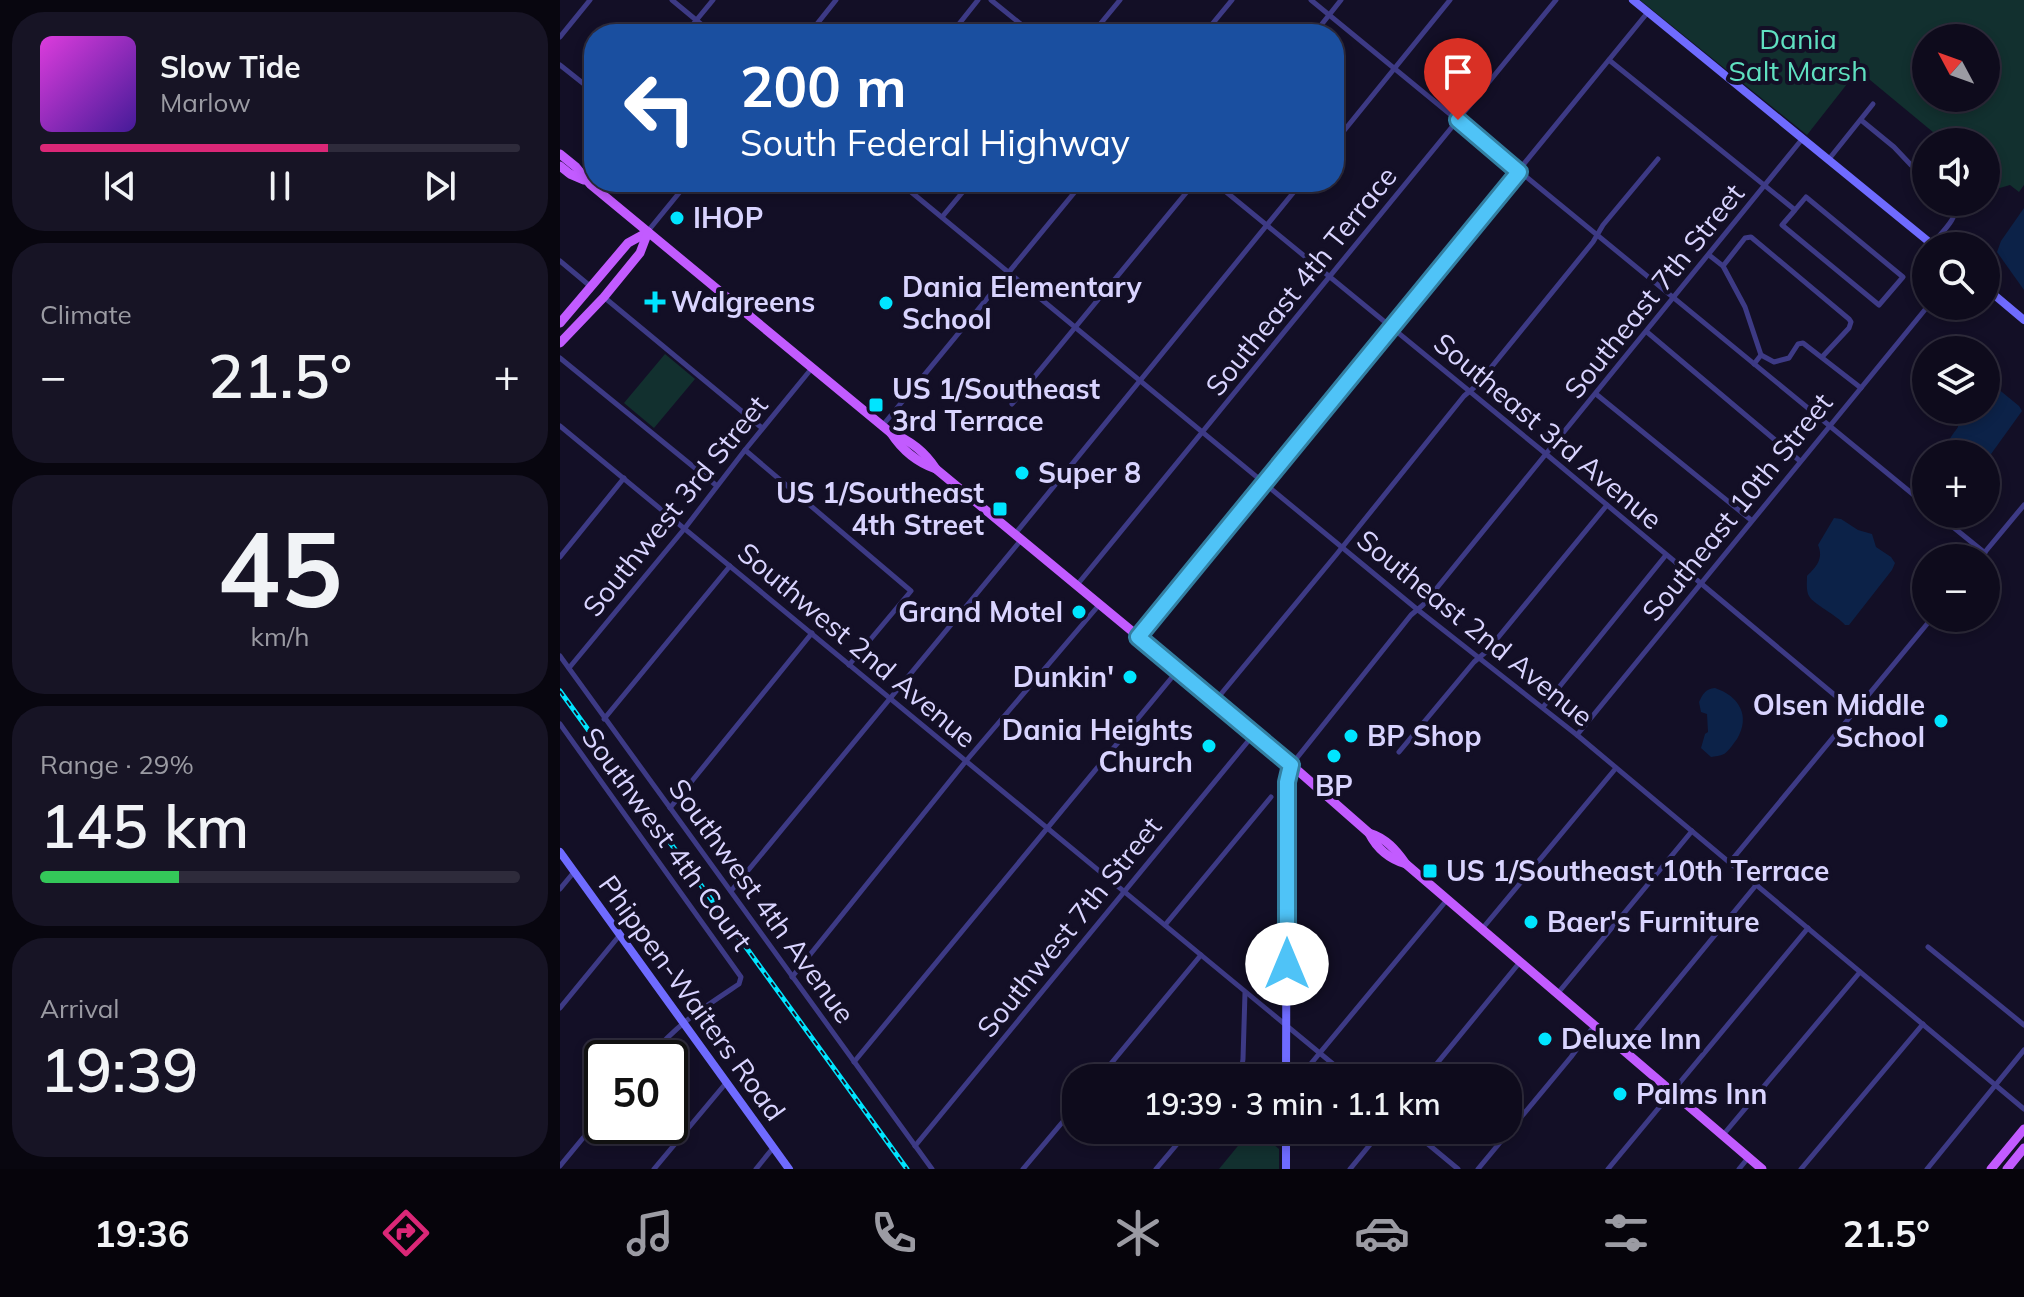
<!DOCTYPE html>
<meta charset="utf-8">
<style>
body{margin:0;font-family:Mulish,sans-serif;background:#171425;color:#f1f3f6;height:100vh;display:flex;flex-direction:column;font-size:30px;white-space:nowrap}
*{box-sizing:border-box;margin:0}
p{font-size:26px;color:#9b9ba3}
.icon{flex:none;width:44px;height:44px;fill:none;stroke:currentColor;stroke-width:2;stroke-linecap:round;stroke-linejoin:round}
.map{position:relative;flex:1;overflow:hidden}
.sheet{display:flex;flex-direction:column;gap:12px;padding:12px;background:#08060f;width:560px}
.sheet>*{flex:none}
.banner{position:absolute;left:24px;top:24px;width:760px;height:168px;border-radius:32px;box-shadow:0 4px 12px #0003,0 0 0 2px #2e2b3b;background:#1a4fa0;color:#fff;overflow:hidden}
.needle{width:52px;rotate:311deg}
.controls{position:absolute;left:1352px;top:24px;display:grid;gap:16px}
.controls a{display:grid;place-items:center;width:88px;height:88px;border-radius:50%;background:#0e0b1c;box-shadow:0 4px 12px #0003,0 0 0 2px #2e2b3b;font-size:40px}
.speed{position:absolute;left:24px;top:1040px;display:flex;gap:16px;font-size:40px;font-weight:700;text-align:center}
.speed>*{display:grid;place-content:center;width:104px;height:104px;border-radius:50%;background:#0e0b1c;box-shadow:0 4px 12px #0003,0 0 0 2px #2e2b3b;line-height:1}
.speed .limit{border:4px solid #111;border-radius:12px;background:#fff;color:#111}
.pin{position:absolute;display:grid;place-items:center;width:68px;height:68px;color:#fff;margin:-82px -34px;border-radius:50% 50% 50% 0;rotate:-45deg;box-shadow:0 0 8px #0007}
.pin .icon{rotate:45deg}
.me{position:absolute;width:88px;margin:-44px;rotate:0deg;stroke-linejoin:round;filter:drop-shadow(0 0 6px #0008)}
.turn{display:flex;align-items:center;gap:28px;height:168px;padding:0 24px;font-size:36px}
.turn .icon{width:104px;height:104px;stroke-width:2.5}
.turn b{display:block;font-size:56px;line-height:68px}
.big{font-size:60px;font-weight:600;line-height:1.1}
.sheet .tile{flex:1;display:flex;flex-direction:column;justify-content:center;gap:12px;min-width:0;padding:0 28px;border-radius:32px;background:#171425}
.sheet .dial{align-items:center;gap:0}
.dial b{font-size:104px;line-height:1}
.song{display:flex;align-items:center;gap:24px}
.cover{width:96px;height:96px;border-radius:12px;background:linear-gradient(135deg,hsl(300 70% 55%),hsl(260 70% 35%))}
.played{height:8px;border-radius:4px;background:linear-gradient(90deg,#db2777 60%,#2e2b3b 60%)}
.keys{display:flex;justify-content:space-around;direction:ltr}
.heat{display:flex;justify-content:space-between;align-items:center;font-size:44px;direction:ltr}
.charge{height:12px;border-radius:6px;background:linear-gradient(90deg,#34c759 29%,#2e2b3b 0)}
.trip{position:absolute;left:502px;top:1064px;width:460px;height:80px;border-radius:32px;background:#0e0b1c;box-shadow:0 4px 12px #0003,0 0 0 2px #2e2b3b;font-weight:600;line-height:80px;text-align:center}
.tabs{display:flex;height:128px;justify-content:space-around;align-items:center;background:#06040b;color:#9b9ba3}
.tabs .icon{width:56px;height:56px}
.tabs .selected{color:#db2777}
.tabs b{font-size:36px;color:#f1f3f6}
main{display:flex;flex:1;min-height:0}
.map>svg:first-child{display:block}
.green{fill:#12302f;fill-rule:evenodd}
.water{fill:#0c2248}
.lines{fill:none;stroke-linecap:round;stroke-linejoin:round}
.street{stroke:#3d3a85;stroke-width:5}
.secondary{stroke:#6f6bff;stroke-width:8}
.primary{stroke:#c25bff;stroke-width:9}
.rail-casing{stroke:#00e5ff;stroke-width:5}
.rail{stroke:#130f26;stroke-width:2;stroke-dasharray:6;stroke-linecap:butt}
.route-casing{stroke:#337fa1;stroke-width:20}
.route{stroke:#4fc3f7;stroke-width:14}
.poi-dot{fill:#00e5ff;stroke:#130f26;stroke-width:3}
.labels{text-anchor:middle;stroke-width:8;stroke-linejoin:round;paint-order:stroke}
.park-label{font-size:28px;fill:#5fe0c0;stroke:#130f26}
.poi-label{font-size:28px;font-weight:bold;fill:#d9d4ff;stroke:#130f26;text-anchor:start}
.street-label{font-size:28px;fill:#d9d4ff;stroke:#130f26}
</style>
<main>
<section class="sheet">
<div class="tile">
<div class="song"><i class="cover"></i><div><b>Slow Tide</b><p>Marlow</p></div></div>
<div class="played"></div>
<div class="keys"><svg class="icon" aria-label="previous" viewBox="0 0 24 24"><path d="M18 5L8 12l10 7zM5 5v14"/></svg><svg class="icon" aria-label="pause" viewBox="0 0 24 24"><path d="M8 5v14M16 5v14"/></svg><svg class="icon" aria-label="next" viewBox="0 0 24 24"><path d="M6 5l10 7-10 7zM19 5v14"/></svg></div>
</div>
<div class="tile"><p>Climate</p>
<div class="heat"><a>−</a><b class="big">21.5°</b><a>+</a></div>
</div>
<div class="tile dial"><b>45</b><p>km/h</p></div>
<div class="tile"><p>Range · 29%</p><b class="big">145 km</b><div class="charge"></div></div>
<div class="tile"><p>Arrival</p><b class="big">19:39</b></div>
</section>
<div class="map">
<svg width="1464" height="1169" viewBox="0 0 1464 1169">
<rect width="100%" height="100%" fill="#130f26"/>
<g class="green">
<path d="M1080 0H1464V185L1459 192 1450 185 1426 192V142H1385L1298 70 1247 135ZM1366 38H1426V98H1366Z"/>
<polygon points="105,354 135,379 94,428 64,403"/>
<polygon points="691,1130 696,1130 719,1149 719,1169 659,1169"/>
</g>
<g class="water">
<polygon points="1464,208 1464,290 1437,252 1441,241"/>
<path d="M1426 379 1459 406 1462 411 1426 461V454H1393C1382 445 1392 436 1398 427L1397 410H1426Z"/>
<path d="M1274 518 1281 519 1298 530 1312 534 1316 547 1331 557 1335 563 1332 570 1289 625H1285C1277 615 1253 604 1249 596 1246 591 1247 582 1247 576 1256 567 1264 559 1258 545Z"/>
<path d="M1155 688C1179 696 1191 716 1177 739 1173 744 1169 751 1164 754 1160 756 1155 756 1151 757L1141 748 1145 734 1148 732 1147 714 1141 712 1139 702C1143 694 1145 689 1155 688Z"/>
</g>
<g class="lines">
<g class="street">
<polyline points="112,0 153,34"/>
<polyline points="431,0 473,34"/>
<polyline points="751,0 1366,505"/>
<polyline points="125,34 153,0"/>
<polyline points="249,34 276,0"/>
<polyline points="391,34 418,0"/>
<polyline points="532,34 560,0"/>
<polyline points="644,34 672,0"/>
<polyline points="754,34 781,0"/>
<polyline points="0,37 30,0"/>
<polyline points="1049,60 1235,210 1246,197 1343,277 1319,305 1222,225 1235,210"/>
<polyline points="0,65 34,92"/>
<polyline points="1301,120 1334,147 1351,165 1366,177"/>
<polyline points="774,143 890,0"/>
<polyline points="1269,159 1313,104"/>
<polyline points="339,182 858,610 1017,735 1464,1109"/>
<polyline points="654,182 980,449 1295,712"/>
<polyline points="382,217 411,182"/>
<polyline points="88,231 128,182"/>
<path d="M1372 244C1382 232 1399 218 1396 202"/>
<polyline points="1149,255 1163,266 1185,307 1201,355"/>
<polyline points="0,261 30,286"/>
<polyline points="1163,266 1185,238 1191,237 1289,319 1291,322 1289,328 1262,357"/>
<polyline points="45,298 202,428"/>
<polyline points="1087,332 1240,461"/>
<polyline points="0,358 157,486"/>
<polyline points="1194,364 1201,355 1214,362 1229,358 1238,344 1243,343 1301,388"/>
<polyline points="1036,394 1191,520"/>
<polyline points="452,404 635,182"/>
<polyline points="323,425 523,182"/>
<polyline points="0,426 790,1078"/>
<polyline points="185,450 351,591 289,665"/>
<polyline points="1377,514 1425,553"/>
<polyline points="455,534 742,182"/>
<polyline points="0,557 64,478"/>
<polyline points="1420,558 1464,505"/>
<polyline points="517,585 996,0"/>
<polyline points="578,636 1088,12"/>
<polyline points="0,656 372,1169"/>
<polyline points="9,668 125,528 185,450 252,368"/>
<polyline points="656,700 776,555 904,396 916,386 1033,242 1043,225 1098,159"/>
<polyline points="983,707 1106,555"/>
<polyline points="44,719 170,566"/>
<path d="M0 724 181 977 179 984C143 1008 117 1024 89 1058"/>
<polyline points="1017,735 1368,306"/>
<polyline points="839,752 914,662 927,651 1047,505"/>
<polyline points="732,764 851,615 863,605 1243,138"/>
<polyline points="110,808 252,633"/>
<polyline points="1170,862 1372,618"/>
<polyline points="0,889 14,872"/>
<polyline points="171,891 461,540"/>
<polyline points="605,925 711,797"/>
<polyline points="922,929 1056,768"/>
<polyline points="1368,947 1464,1025"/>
<polyline points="232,977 406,761 539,605"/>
<polyline points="998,993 1132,831"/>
<polyline points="0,1008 59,936"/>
<polyline points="1062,1048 1197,884"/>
<polyline points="294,1062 618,670"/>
<polyline points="539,1078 641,955"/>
<polyline points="673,1078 682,1066 683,1059 685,993"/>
<polyline points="739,1078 886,901"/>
<polyline points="865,1078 960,962"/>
<polyline points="851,1130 898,1169"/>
<polyline points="1163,1135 1300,972"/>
<polyline points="355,1146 694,734"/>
<polyline points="0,1166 42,1115"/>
<polyline points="94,1169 166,1083"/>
<polyline points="196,1169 213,1148"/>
<polyline points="463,1169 516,1106"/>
<polyline points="596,1169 629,1130"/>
<polyline points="790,1169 822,1130"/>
<polyline points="918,1169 1011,1057 1034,1026"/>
<polyline points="1048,1169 1248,928"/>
<polyline points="1179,1169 1188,1158"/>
<polyline points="1241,1169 1363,1024"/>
<polyline points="1367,1169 1464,1050"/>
</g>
<g class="secondary">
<polyline points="1073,0 1374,246"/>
<polyline points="1426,288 1464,320"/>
<polyline points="0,852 229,1169"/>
<polyline points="726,1078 727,782 731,765"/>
<polyline points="726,1130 726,1169"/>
</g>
<g class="primary">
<path d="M0 154 16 167 30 184 331 433C342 450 356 462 376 469L695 733 809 833C826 838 836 850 846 864L1202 1169"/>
<polyline points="0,166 10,174 24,180"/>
<polyline points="0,323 68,243 88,232"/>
<polyline points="0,343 44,297 80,253 88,232"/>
<path d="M331 433C350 440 365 452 376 469"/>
<path d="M809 833C817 849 829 859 846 864"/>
<polyline points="1431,1169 1464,1129"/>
<polyline points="1447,1169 1464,1148"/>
</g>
<defs>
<polyline id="rail" points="0,691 347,1169"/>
</defs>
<use href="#rail" class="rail-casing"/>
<use href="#rail" class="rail"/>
</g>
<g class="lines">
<defs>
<polyline id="route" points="727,964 727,782 731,765 578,637 959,172 898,120"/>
</defs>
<use href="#route" class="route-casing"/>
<use href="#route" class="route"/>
</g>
<g class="poi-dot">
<circle cx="117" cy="218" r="8"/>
<path d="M91 290h8v8h8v8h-8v8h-8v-8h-8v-8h8z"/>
<circle cx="326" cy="303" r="8"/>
<rect x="308" y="397" width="16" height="16" rx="4"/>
<circle cx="462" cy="473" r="8"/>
<rect x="432" y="501" width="16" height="16" rx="4"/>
<circle cx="519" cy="612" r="8"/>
<circle cx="570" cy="677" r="8"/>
<circle cx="1381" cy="721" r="8"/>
<circle cx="791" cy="736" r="8"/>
<circle cx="649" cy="746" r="8"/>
<circle cx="774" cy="756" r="8"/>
<rect x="862" y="863" width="16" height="16" rx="4"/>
<circle cx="971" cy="922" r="8"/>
<circle cx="985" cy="1039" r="8"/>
<circle cx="1060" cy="1094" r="8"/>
</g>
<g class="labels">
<g class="park-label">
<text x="1238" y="49">Dania<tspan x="1238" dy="32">Salt Marsh</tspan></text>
</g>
<g class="poi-label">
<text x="133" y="228">IHOP</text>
<text x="342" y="297">Dania Elementary<tspan x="342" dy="32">School</tspan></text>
<text x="111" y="312">Walgreens</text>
<text x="332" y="399">US 1/Southeast<tspan x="332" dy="32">3rd Terrace</tspan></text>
<text x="478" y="483">Super 8</text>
<text x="424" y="503" text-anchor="end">US 1/Southeast<tspan x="424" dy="32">4th Street</tspan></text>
<text x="503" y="622" text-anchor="end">Grand Motel</text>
<text x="554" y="687" text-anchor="end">Dunkin'</text>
<text x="1365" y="715" text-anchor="end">Olsen Middle<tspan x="1365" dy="32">School</tspan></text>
<text x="633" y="740" text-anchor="end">Dania Heights<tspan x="633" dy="32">Church</tspan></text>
<text x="807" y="746">BP Shop</text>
<text x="774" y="796" text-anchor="middle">BP</text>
<text x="886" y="881">US 1/Southeast 10th Terrace</text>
<text x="987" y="932">Baer's Furniture</text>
<text x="1001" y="1049">Deluxe Inn</text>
<text x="1076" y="1104">Palms Inn</text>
</g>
<g class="street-label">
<text transform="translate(741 281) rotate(-51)" y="10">Southeast 4th Terrace</text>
<text transform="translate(1094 291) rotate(-51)" y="10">Southeast 7th Street</text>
<text transform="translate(988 431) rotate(40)" y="10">Southeast 3rd Avenue</text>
<text transform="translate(115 506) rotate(-51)" y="10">Southwest 3rd Street</text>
<text transform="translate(1177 507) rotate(-51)" y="10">Southeast 10th Street</text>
<text transform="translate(915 628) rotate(39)" y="10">Southeast 2nd Avenue</text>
<text transform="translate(297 645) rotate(40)" y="10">Southwest 2nd Avenue</text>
<text transform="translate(107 839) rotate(54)" y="10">Southwest 4th Court</text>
<text transform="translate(202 901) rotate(54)" y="10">Southwest 4th Avenue</text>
<text transform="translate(509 927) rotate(-51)" y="10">Southwest 7th Street</text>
<text transform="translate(132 998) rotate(54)" y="10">Phippen-Waiters Road</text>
</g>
</g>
</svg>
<div class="controls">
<a><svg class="needle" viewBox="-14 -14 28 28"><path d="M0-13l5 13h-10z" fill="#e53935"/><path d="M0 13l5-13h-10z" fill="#9b9ba3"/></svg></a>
<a><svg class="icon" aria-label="sound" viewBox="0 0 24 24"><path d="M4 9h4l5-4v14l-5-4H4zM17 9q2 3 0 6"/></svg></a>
<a><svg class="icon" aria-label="search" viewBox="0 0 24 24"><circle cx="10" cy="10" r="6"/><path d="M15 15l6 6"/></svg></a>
<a><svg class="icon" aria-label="layers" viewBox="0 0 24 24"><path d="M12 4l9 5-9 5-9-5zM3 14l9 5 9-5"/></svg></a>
<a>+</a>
<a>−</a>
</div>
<div class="speed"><div class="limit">50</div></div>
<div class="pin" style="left:898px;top:120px;background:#d93025"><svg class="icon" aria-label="arrive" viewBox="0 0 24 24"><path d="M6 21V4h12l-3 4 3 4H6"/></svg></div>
<svg class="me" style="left:727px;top:964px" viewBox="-20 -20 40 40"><circle r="19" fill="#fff"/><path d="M0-13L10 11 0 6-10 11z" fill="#4fc3f7"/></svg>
<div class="trip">19:39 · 3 min · 1.1 km</div>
<div class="banner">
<div class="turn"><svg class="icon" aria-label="left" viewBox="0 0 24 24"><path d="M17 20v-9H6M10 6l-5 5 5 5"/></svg><div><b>200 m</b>South Federal Highway</div></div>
</div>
</div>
</main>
<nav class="tabs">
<b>19:36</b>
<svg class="icon selected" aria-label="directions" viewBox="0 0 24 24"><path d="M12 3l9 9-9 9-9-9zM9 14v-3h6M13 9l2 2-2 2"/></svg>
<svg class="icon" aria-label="music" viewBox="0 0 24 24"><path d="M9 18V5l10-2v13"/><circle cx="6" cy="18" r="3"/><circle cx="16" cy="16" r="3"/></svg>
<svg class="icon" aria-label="phone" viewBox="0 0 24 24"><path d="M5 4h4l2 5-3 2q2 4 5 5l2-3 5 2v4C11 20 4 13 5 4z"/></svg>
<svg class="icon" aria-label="climate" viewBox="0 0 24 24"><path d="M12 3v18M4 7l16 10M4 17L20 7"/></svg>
<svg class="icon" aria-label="car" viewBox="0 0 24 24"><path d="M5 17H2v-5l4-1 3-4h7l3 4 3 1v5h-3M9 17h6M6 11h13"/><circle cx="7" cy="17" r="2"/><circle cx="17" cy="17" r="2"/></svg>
<svg class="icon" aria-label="filters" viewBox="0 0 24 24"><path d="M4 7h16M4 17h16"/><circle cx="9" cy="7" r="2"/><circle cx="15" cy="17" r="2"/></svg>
<b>21.5°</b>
</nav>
